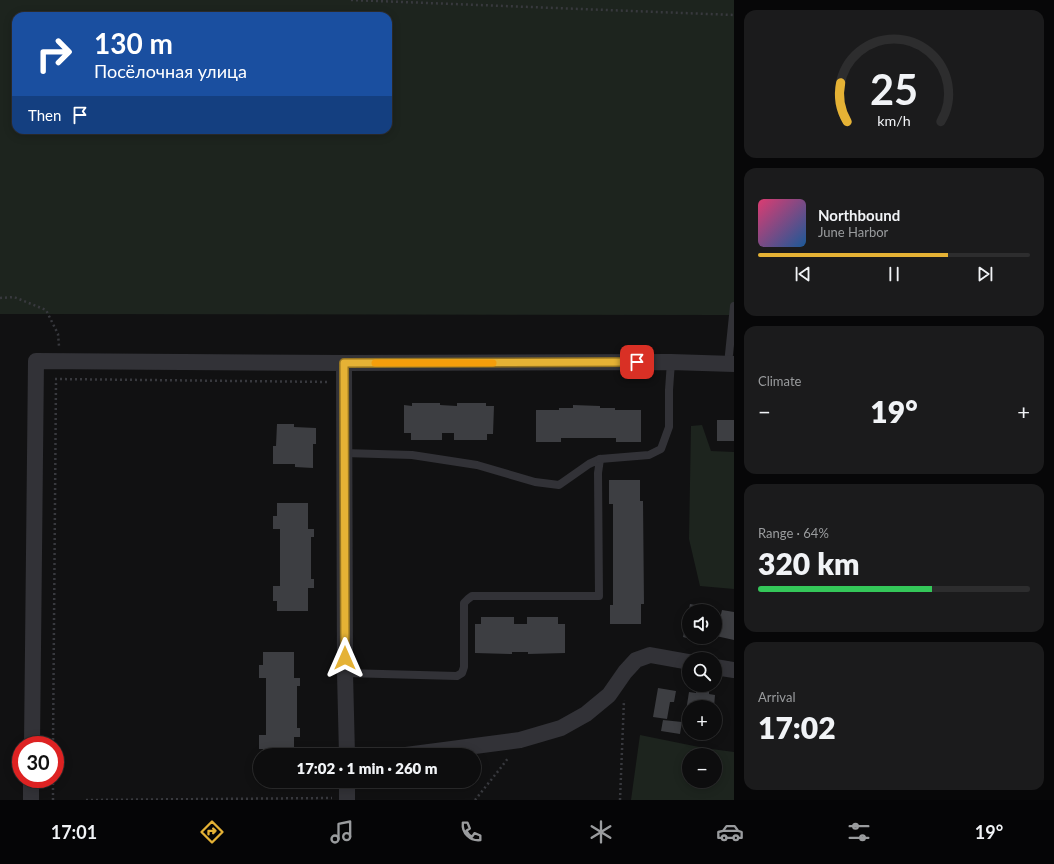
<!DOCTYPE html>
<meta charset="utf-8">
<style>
body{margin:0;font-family:Lato,sans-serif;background:#1b1b1c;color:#f1f3f6;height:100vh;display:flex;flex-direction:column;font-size:15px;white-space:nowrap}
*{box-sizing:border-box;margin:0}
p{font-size:13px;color:#9a9c9e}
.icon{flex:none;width:22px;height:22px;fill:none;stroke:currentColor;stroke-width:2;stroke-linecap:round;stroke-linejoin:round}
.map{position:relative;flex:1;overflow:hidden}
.sheet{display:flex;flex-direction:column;gap:10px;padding:10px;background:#070708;width:320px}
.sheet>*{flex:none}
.top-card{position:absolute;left:12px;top:12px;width:380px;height:122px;border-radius:12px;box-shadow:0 2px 10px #0003,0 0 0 1px #2d2d2e;background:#1a4fa0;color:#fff;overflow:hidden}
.controls{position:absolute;left:682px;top:604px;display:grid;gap:8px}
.controls a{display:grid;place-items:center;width:40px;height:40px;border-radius:50%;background:#0d0d0e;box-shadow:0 2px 10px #0003,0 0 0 1px #2d2d2e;font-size:20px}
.speed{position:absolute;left:12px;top:736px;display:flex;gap:8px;font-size:20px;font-weight:700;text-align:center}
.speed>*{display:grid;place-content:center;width:52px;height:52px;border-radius:50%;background:#0d0d0e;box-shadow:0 2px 10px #0003,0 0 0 1px #2d2d2e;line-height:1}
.speed .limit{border:6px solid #d22;background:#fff;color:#111}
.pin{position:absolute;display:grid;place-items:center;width:34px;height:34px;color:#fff;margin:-17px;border-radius:8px;box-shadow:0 2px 6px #0006}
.me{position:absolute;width:44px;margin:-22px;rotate:0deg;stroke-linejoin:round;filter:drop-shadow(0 0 3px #0008)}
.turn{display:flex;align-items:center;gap:14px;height:84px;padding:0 16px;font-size:18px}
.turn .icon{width:52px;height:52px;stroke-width:2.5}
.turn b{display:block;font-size:28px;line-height:34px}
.then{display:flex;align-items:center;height:38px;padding:0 16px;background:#0003;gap:8px;font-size:15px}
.big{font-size:30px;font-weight:800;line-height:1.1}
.sheet .tile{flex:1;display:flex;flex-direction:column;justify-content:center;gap:6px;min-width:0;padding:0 14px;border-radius:12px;background:#1b1b1c}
.sheet .dial{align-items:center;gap:0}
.dial svg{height:104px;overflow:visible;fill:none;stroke:#2d2d2e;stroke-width:7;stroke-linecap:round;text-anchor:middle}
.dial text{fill:#f1f3f6;stroke:none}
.song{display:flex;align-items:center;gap:12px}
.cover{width:48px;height:48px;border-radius:6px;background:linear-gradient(135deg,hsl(340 70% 55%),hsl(210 70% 35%))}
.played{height:4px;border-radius:2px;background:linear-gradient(90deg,#e5b235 70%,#2d2d2e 70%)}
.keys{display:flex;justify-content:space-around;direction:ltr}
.heat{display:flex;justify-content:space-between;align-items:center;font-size:22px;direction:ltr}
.charge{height:6px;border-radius:3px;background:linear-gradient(90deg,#34c759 64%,#2d2d2e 0)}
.trip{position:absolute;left:253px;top:748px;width:228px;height:40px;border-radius:20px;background:#0d0d0e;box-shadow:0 2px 10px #0003,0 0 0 1px #2d2d2e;font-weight:800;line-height:40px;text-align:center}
.tabs{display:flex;height:64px;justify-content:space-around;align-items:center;background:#050506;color:#9a9c9e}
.tabs .icon{width:28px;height:28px}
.tabs .selected{color:#e5b235}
.tabs b{font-size:18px;color:#f1f3f6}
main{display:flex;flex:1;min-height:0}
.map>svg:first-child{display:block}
.green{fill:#1d241e;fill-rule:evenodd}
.building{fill:#3d3e42}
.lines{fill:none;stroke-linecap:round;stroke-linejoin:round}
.path{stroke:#38393e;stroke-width:2.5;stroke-dasharray:2 3;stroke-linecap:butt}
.lane{stroke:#323237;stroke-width:8}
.street{stroke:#323237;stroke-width:16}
.route-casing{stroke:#957422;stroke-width:10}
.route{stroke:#e5b235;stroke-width:7}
.slow{stroke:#f59e0b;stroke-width:7}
</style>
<main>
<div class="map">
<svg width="734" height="800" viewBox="0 0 734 800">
<rect width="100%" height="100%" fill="#111112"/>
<g class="green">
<path d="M0 0H734V315L0 314ZM16 16H388V130H16Z"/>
<polygon points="702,425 711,451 734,452 734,589 700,586 689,539 691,426"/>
<path d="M640 735 704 748 734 752V800H631ZM689 755H715V781H689Z"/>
</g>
<g class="building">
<polygon points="412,403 440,403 440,405 457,406 457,403 486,403 486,406 494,406 493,434 487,434 487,440 454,440 454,433 442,433 442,440 411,440 411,433 404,433 404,405 412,406"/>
<polygon points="573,405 600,406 600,408 615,408 615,410 641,410 641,442 616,442 616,438 561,438 561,442 536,442 536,410 559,410 559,408 573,408"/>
<rect x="717" y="420" width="17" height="21"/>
<polygon points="277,424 294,424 294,427 316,428 316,444 313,444 313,468 295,467 295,464 273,464 273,446 276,446"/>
<polygon points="609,480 640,480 640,501 643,501 644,604 641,604 641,624 610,624 610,605 613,605 613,504 609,504"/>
<polygon points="277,503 308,503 308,529 314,529 314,537 311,537 311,579 314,579 314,588 308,588 308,611 277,611 277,601 273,601 273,586 280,586 280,529 273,529 273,516 277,516"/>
<polygon points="690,604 705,607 704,611 689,611 689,637 698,637 698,641 683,637"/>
<polygon points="722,610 734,612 734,640 716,636"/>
<polygon points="481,617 514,617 514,624 527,624 527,617 558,617 558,624 565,624 565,653 528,654 528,652 512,652 512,654 475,653 475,624 481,624"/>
<polygon points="263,652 294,652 294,678 300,678 300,686 297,686 297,728 300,728 300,737 294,737 294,755 262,755 263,749 259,749 259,735 266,735 266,678 259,678 259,665 263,665"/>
<polygon points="658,688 676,691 674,702 670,702 667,719 653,717"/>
<polygon points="696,689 709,691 709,694 715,695 714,707 689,707 689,724 684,724 689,692 696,693"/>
<polygon points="663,720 682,722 680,734 661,731"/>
</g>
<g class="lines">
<g class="path">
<polyline points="351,0 734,15"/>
<polyline points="0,298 14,297 46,310 58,334 59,346"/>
<polyline points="55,379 330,382"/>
<polyline points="53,745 56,380"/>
<polyline points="53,800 53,779"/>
<polyline points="86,800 332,798"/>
<polyline points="475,800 499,770 509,757"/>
<polyline points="620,800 624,700"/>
</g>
<g class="lane">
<polyline points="728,364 734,306"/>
<polyline points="344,453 412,455 477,465 535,482 559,485 589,464 600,459 598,473 599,596 472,596 468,599 464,603 464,667 462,673 457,676 345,673"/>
<polyline points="600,459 649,455 661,449 669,427 669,390 671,362"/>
</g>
<g class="street">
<polyline points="344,363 671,362 734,364"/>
<polyline points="715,667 734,670"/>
<polyline points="32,745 36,361 344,363 345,673 347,755"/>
<polyline points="406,755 520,740 561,728 586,714 609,695 625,672 636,660 650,655 689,662"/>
<polyline points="31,800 31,779"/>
<polyline points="347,800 347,781"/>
</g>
</g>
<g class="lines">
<defs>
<polyline id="route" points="345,658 344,363 637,362"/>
</defs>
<use href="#route" class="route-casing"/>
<use href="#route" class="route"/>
<polyline class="slow" points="375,363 493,363"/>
</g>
</svg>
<div class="controls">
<a><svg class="icon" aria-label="sound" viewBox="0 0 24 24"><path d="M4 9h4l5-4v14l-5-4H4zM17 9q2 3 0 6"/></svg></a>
<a><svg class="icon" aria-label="search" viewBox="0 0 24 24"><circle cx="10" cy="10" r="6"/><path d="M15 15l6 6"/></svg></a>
<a>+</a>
<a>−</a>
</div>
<div class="speed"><div class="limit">30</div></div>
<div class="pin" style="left:637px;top:362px;background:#d93025"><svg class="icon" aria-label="arrive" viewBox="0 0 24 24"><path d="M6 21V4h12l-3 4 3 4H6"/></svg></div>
<svg class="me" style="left:345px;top:658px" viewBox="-20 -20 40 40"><path d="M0-17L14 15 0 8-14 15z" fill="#e5b235" stroke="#fff" stroke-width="4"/></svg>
<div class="trip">17:02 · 1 min · 260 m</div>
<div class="top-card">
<div class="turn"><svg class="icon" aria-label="right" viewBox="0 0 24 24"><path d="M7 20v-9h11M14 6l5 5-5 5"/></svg><div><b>130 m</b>Посёлочная улица</div></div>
<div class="then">Then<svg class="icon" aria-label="arrive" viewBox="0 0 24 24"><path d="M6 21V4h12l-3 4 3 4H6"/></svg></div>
</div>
</div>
<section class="sheet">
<div class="tile dial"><svg viewBox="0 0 100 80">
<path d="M14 69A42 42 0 1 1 86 69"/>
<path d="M14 69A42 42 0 0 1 9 39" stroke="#e5b235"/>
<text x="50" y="56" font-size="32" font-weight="700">25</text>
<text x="50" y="72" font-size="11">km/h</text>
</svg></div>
<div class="tile">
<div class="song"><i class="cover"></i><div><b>Northbound</b><p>June Harbor</p></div></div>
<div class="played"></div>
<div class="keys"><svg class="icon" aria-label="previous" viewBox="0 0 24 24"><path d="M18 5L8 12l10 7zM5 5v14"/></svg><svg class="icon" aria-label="pause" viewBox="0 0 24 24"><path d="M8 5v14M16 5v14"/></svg><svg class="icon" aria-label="next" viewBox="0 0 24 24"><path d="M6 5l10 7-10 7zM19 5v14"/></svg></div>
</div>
<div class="tile"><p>Climate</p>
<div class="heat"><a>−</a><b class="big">19°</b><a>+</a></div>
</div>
<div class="tile"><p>Range · 64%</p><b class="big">320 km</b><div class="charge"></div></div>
<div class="tile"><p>Arrival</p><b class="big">17:02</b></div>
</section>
</main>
<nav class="tabs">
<b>17:01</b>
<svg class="icon selected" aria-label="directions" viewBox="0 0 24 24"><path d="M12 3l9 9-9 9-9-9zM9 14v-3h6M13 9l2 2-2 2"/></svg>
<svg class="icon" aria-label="music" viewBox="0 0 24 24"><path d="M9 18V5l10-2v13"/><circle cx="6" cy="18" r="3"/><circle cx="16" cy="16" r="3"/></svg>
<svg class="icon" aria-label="phone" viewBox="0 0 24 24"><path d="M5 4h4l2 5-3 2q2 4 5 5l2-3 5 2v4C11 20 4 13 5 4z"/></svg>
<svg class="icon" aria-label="climate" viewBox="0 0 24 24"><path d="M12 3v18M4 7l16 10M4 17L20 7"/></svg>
<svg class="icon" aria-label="car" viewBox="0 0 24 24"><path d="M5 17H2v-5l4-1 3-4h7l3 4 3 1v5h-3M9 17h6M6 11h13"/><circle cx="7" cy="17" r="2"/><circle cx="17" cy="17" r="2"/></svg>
<svg class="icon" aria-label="filters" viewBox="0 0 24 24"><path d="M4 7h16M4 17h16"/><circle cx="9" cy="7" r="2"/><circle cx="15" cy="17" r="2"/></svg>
<b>19°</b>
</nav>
